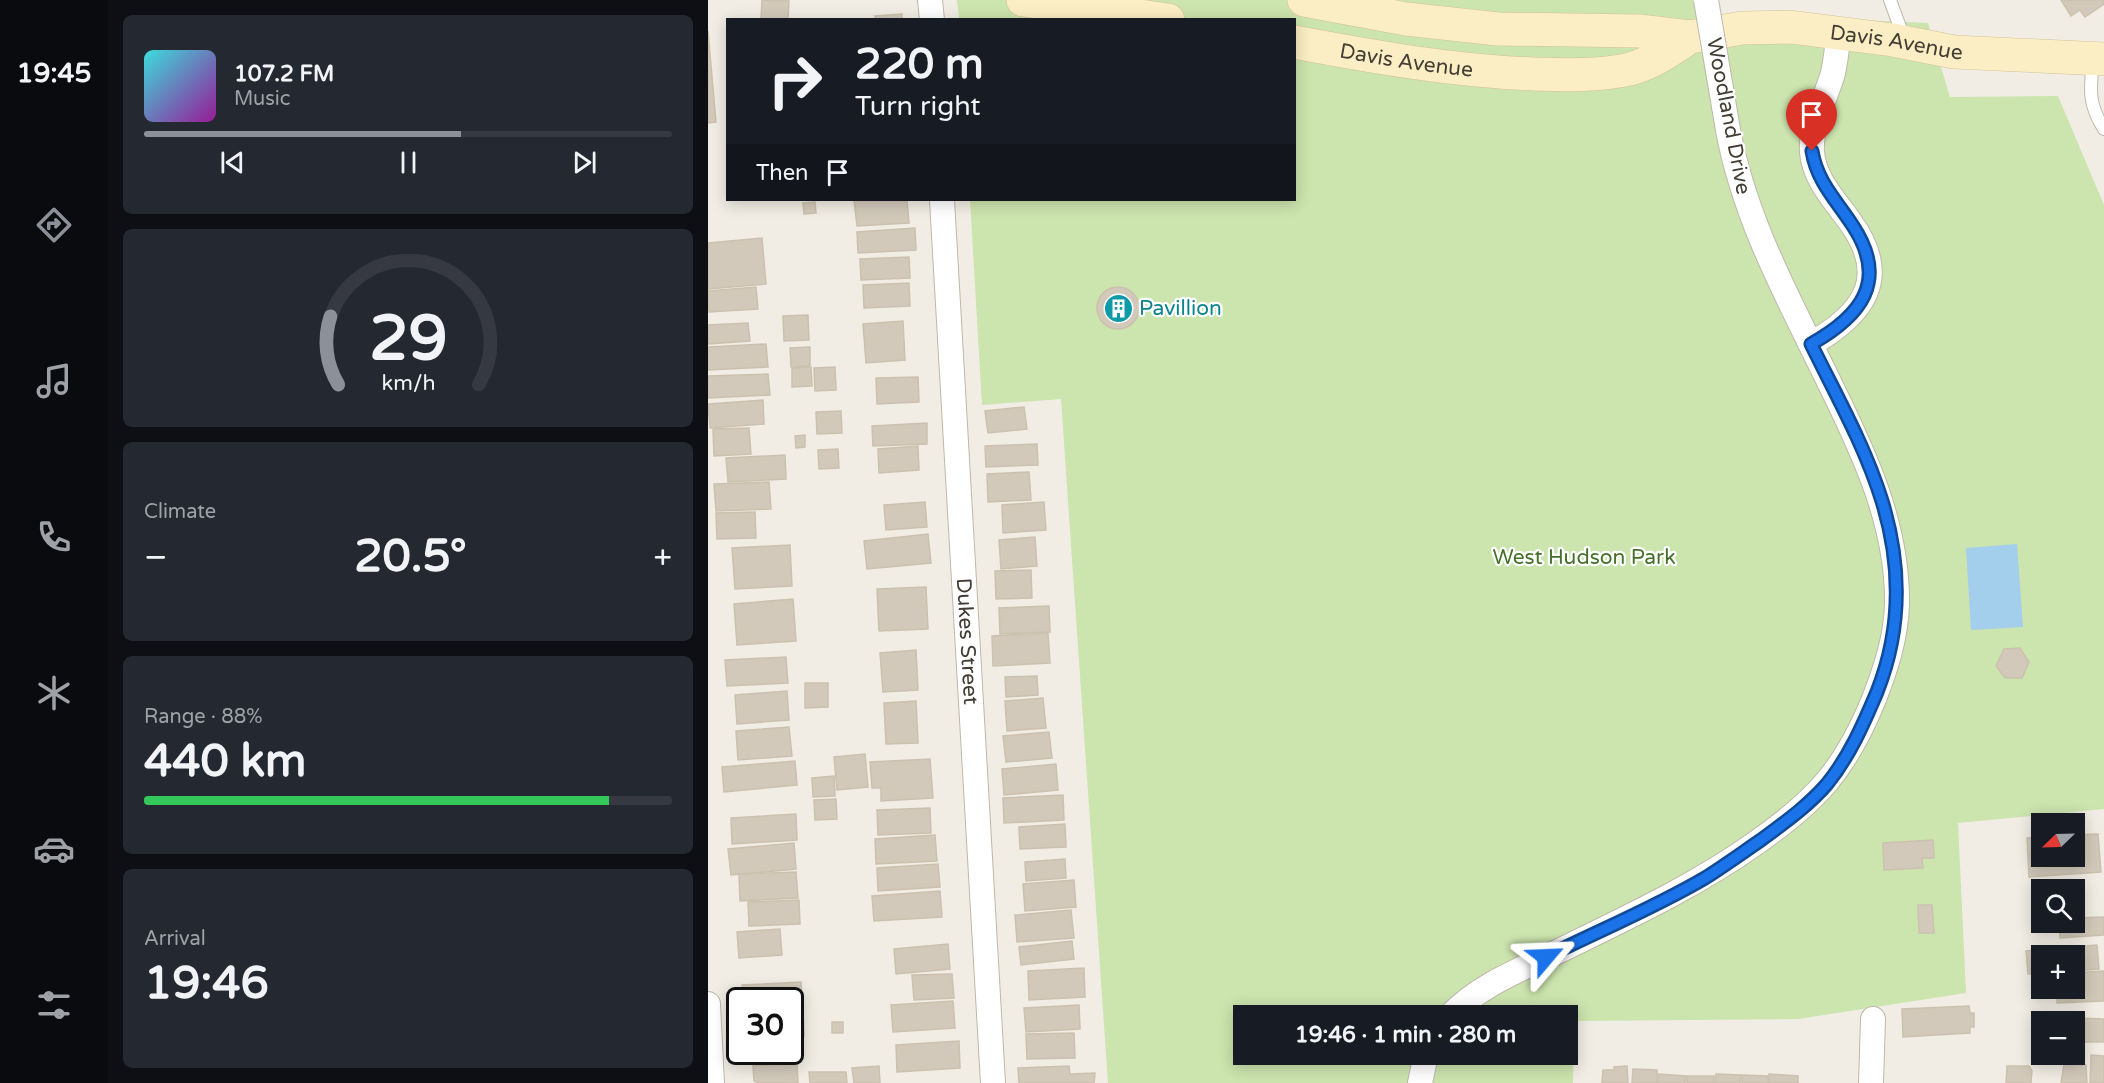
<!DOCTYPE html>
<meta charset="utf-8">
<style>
body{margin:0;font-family:"Varela Round",sans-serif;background:#242831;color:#f1f3f6;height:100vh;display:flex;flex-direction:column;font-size:22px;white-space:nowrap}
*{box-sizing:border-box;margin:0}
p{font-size:20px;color:#9ea1a6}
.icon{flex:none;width:33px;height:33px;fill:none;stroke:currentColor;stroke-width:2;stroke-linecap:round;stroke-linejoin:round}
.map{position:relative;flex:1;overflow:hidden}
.sheet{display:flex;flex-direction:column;gap:15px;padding:15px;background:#0d0f14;width:600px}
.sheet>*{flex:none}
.hud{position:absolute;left:18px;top:18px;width:570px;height:183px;border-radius:0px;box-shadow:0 3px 15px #0003;background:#171b24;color:#f1f3f6;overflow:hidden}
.needle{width:39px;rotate:247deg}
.tools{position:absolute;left:1323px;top:813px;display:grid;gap:12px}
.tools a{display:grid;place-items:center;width:54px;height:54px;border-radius:0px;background:#171b24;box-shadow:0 3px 15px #0003;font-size:30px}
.speed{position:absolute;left:18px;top:987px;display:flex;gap:12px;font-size:30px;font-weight:700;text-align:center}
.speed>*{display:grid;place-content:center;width:78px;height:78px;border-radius:50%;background:#171b24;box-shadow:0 3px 15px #0003;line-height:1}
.speed .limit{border:3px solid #111;border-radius:9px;background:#fff;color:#111}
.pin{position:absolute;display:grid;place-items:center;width:51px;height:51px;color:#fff;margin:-62px -26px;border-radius:50% 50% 50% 0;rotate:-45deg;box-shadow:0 0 6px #0007}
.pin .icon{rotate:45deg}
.me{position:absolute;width:66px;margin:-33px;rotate:64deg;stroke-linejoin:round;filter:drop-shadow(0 0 4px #0008)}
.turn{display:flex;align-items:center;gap:21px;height:126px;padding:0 30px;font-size:27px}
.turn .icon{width:78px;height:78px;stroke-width:2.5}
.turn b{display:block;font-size:42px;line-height:51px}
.then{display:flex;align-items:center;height:57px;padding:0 30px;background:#0003;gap:12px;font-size:22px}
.big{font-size:45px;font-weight:700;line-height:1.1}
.sheet .card{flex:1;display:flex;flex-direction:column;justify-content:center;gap:9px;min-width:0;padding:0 21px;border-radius:9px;background:#242831}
.sheet .dial{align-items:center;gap:0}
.dial svg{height:156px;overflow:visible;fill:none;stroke:#363941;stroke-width:7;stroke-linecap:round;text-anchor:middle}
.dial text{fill:#f1f3f6;stroke:none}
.song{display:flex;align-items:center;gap:18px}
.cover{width:72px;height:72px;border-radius:9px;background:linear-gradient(135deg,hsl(180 70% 55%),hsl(300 70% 35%))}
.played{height:6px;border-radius:3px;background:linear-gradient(90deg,#8c9099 60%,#363941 60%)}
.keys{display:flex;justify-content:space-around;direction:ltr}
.heat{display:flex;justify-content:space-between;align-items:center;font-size:33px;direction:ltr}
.charge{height:9px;border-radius:4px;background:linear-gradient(90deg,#34c759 88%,#363941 0)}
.trip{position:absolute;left:525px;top:1005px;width:345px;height:60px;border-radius:0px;background:#171b24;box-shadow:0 3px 15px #0003;font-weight:700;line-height:60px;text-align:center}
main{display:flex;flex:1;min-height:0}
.tabs{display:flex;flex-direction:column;width:108px;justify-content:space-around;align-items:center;background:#090b0e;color:#9ea1a6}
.tabs .icon{width:42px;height:42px}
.tabs .current{color:#8c9099}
.tabs b{font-size:27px;color:#f1f3f6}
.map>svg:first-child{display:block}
.green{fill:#cce4ae;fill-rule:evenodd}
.water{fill:#a3ceec}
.building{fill:#d2c9ba;stroke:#ccc1ae;stroke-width:1.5}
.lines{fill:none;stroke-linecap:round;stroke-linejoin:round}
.lane-casing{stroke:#bfb8aa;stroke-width:14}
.street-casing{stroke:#bfb8aa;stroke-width:26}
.secondary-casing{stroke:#d2c298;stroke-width:34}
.lane{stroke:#fff;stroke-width:12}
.street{stroke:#fff;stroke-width:24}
.secondary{stroke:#fbeec4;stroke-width:33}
.street-bridge-casing{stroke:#bfb8aa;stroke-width:26;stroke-linecap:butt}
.street-bridge{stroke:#fff;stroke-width:24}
.route-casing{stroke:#114b97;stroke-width:15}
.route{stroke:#1a73e8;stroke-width:10}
.labels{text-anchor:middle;stroke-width:4.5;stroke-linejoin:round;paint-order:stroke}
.street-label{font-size:21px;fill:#433d34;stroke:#fff}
.culture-label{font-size:21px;fill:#0d838f;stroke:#fff;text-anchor:start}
.park-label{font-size:21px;fill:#46712b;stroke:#fff}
</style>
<main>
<nav class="tabs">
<b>19:45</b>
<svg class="icon current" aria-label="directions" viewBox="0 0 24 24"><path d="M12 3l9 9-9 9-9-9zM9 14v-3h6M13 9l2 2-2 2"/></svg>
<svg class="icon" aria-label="music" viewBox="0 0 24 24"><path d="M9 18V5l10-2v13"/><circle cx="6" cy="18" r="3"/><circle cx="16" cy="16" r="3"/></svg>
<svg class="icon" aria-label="phone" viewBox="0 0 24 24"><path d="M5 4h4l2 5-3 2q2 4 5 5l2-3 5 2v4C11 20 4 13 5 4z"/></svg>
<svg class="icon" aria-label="climate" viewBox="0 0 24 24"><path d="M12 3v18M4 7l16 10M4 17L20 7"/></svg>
<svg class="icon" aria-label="car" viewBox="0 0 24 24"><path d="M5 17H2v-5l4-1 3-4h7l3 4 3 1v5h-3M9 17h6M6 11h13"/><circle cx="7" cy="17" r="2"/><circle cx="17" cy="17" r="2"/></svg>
<svg class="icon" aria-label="filters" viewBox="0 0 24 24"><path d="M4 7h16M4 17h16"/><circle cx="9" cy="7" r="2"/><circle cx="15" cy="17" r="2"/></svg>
</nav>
<section class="sheet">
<div class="card">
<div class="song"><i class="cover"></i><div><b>107.2 FM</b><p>Music</p></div></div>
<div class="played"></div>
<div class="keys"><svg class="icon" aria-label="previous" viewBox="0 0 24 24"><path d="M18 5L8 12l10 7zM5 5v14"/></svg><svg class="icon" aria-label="pause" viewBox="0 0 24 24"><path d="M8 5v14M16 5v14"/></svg><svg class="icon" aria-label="next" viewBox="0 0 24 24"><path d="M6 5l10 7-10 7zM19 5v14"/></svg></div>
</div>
<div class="card dial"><svg viewBox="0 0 100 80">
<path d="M14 69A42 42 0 1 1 86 69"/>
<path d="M14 69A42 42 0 0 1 10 34" stroke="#8c9099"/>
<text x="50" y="56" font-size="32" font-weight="700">29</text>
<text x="50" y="72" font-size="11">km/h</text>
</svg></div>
<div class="card"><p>Climate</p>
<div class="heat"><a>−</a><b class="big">20.5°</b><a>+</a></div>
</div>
<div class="card"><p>Range · 88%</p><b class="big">440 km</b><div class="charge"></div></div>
<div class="card"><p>Arrival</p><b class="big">19:46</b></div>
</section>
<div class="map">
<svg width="1396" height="1083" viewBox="0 0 1396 1083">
<rect width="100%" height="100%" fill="#f1ede4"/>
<path class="green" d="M249 0H1011L1010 14 1220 23 1242 97 1350 96 1396 205V809L1250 823 1258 993 1090 1019 866 1021 865 1083H400L353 399 274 405 262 200H586V20L251 19ZM536 1016H860V1054H536Z"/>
<polygon class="water" points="1309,544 1315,627 1263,630 1258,548"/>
<g class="building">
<polygon points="54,0 81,1 80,20 53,20"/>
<polygon points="1353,0 1396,0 1396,4 1377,17 1372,10 1363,16"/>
<polygon points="194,14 194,20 168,20 167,16"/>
<polygon points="0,31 8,122 0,123"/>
<polygon points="146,200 199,200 201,223 149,226"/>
<polygon points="107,202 108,213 96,214 95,203"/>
<polygon points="207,228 208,250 150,253 149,232"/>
<polygon points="54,238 58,284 0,289 0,243"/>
<polygon points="201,257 202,278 153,280 152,259"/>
<polygon points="201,283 202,306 156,308 155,285"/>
<polygon points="48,287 50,309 1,312 0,291"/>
<circle cx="410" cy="308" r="21"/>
<polygon points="100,315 101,340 76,341 75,316"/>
<polygon points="195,321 197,360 158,363 155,324"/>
<polygon points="40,323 42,341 0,344 0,325"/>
<polygon points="58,344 60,367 0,370 0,347"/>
<polygon points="102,347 102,366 83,367 82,348"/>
<polygon points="103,367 104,386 84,387 84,368"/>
<polygon points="127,367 128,390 107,391 106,368"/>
<polygon points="60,374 62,395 0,398 0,376"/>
<polygon points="210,377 211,402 169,404 168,378"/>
<polygon points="55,400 56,424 2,428 0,404"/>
<polygon points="316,407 319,429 280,433 277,411"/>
<polygon points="133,411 134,433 109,434 108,412"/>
<polygon points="219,423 219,444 165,446 164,426"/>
<polygon points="41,428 43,454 6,456 5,429"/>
<polygon points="97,435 97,447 88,448 87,436"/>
<polygon points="329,444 330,465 278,467 277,446"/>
<polygon points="210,446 211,470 171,473 170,449"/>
<polygon points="130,449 131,468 111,469 110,450"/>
<polygon points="77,455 78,479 20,482 18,458"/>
<polygon points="321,472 323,500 280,502 279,474"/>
<polygon points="61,482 63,509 8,511 6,484"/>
<polygon points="217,502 219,527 178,530 176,505"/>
<polygon points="336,502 338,530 295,533 294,505"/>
<polygon points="47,512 48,538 9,539 8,513"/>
<polygon points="220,534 223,563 159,569 156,541"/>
<polygon points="327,537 329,566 293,569 291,540"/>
<polygon points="82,545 84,586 27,589 24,548"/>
<polygon points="323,570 324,598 288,599 287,571"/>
<polygon points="218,587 220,629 171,631 169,589"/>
<polygon points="85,599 88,641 29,645 26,604"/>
<polygon points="341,606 342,632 292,634 291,608"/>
<polygon points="340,633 342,663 285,666 284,636"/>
<polygon points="1312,648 1321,662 1314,678 1297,678 1288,666 1296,649"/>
<polygon points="208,650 210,690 175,692 172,653"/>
<polygon points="78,657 80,683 19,686 17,660"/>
<polygon points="329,676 330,695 298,697 297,677"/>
<polygon points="97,683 120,683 120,707 97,708"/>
<polygon points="79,691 81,720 29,724 27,695"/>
<polygon points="335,698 338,728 299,731 297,701"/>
<polygon points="208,701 210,743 178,744 176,703"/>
<polygon points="81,727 84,756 30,760 28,731"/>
<polygon points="341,732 344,758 298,762 295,736"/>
<polygon points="157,754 160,787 129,790 126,757"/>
<polygon points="222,759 225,798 173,801 173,788 164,788 162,762"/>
<polygon points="87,761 89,785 16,792 14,767"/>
<polygon points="348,764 350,790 296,795 294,769"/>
<polygon points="126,776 127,796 105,797 104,778"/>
<polygon points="355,795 356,820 296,823 295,798"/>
<polygon points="128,799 129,819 107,820 106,800"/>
<polygon points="222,808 223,833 170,835 169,810"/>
<polygon points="88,814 89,840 24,844 23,818"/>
<polygon points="357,824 358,847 312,849 311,827"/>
<polygon points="1390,834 1393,872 1321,877 1319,838 1334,837 1334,856 1366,856 1366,835"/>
<polygon points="227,835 229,861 168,864 167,839"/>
<polygon points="1225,840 1226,858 1214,858 1215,868 1176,870 1175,843"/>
<polygon points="86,843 88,869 23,875 20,849"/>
<polygon points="357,859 358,878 318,881 317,862"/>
<polygon points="230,864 232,887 170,891 169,868"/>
<polygon points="88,872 90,898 32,901 31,874"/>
<polygon points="366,880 368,907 317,911 315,884"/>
<polygon points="232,891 234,917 166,921 164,896"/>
<polygon points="91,900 92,924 41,926 40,902"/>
<polygon points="1210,905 1224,905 1226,933 1211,933"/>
<polygon points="363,910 366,938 309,942 307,915"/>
<polygon points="1396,917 1396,935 1352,938 1351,922 1366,922 1366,918"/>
<polygon points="72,929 74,955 31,958 29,932"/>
<polygon points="364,941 366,959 313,965 311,947"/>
<polygon points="240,944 242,969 188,974 186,949"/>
<polygon points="1389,945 1391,969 1366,971 1366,956 1334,956 1334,973 1320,974 1318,951"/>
<polygon points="376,968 377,997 321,1000 320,971"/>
<polygon points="1396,971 1396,1001 1349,1003 1349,988 1366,988 1366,973"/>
<polygon points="244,974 246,998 206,1000 204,975"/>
<polygon points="93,982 95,1009 82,1009 82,1000 35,1000 34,985"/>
<polygon points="245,1001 247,1028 185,1032 183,1005"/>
<polygon points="371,1005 372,1029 318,1032 316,1008"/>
<polygon points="1261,1006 1262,1013 1266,1013 1266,1027 1262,1027 1262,1033 1195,1037 1194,1009"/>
<polygon points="82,1010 95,1010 96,1036 82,1037"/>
<polygon points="1337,1017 1396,1019 1396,1042 1366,1042 1366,1022 1337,1022"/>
<rect x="124" y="1022" width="11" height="11"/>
<polygon points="366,1033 367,1058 319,1059 318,1034"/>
<polygon points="90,1037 91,1061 43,1064 42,1052 82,1052 82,1038"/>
<polygon points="251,1041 252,1068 189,1072 188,1045"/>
<polygon points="1383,1055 1396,1056 1396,1083 1382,1083"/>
<polygon points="89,1063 90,1083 51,1083 46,1081 45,1066"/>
<polygon points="1356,1064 1378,1065 1379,1083 1353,1083"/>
<polygon points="171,1066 172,1083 146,1083 144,1068"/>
<polygon points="361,1066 362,1074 387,1073 386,1083 311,1083 310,1068"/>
<polygon points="919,1066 920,1083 894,1083 895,1070 906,1070 906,1067"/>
<polygon points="1299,1066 1321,1066 1324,1071 1323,1083 1298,1083"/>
<polygon points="925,1069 949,1070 949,1083 924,1083"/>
<polygon points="101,1072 138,1072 139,1083 102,1083"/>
<polygon points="950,1074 978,1076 977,1083 950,1083"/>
<polygon points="1008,1074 1033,1075 1032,1083 1007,1083"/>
<polygon points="1061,1074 1090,1076 1090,1083 1061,1083"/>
<polygon points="1034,1075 1060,1076 1060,1083 1034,1083"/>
<rect x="979" y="1076" width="27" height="7"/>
</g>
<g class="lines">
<defs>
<g id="lane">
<polyline points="1182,0 1196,38"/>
<path d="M1385 61C1382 89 1380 104 1396 129"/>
</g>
<g id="street">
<polyline points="222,0 224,20"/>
<path id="s1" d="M234 200 285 1083"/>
<path d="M1103 344C1154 315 1183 279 1143 223 1128 201 1106 180 1104 152 1102 126 1118 98 1125 73 1128 60 1129 46 1131 32"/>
<polyline points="0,1004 4,1083"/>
<path d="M742 1016C771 985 814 969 851 951 918 918 986 887 1048 843 1109 800 1137 770 1166 699 1178 668 1188 638 1189 604 1190 526 1157 455 1123 386 1083 303 1037 222 1020 130"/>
<polyline points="712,1083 718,1054"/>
<polyline points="1163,1083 1165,1019"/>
</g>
<g id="secondary">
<polyline points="315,0 460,20"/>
<path id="s2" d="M596 0 698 19 790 29 931 31 982 37 1034 28 1082 27 1185 40 1246 52 1396 59"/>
<path id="s3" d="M586 42C666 57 745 71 826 74 858 75 891 76 922 69 944 63 963 50 982 37"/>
</g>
</defs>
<use href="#lane" class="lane-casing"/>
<use href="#street" class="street-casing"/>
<use href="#secondary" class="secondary-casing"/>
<use href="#lane" class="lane"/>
<use href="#street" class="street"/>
<use href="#secondary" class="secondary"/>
<defs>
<polyline id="street-bridge" points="998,0 1020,130"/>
</defs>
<use href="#street-bridge" class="street-bridge-casing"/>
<use href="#street-bridge" class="street-bridge"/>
</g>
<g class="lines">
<defs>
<path id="route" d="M838 957C890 931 946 908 997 878 1016 866 1034 853 1053 840 1076 823 1100 806 1119 784 1141 757 1155 725 1169 692 1194 629 1194 566 1174 501 1157 446 1128 395 1103 344 1153 316 1181 281 1145 226 1129 201 1109 182 1104 151"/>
</defs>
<use href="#route" class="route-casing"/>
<use href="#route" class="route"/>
</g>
<defs>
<symbol id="building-disc" viewBox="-11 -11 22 22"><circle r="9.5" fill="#0f9aa8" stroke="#fff"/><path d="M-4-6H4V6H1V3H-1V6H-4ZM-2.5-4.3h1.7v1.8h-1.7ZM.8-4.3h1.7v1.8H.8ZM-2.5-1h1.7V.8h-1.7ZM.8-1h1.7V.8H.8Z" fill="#fff"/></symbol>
</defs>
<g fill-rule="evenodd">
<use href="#building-disc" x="394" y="292" width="33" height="33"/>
</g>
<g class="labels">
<g class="street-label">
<text dy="7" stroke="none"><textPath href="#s2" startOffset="597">Davis Avenue</textPath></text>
<text dy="7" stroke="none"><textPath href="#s3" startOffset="114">Davis Avenue</textPath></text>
<text transform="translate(1021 116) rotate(79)" y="7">Woodland Drive</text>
<text dy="7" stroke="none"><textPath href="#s1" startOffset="442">Dukes Street</textPath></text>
</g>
<g class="culture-label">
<text x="431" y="315">Pavillion</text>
</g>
<g class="park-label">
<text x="876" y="564">West Hudson Park</text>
</g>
</g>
</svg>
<div class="tools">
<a><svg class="needle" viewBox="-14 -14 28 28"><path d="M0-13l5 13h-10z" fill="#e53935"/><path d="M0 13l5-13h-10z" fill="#9ea1a6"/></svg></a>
<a><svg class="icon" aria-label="search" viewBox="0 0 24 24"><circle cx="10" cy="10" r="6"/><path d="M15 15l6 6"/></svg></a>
<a>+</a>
<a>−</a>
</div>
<div class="speed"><div class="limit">30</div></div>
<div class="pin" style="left:1104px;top:151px;background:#d93025"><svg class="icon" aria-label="arrive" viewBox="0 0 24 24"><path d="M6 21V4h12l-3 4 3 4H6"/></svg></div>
<svg class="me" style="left:838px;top:957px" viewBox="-20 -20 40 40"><path d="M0-17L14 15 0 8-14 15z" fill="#1a73e8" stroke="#fff" stroke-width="4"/></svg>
<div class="trip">19:46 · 1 min · 280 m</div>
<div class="hud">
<div class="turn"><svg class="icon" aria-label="right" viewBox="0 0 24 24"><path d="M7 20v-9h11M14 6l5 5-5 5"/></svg><div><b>220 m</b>Turn right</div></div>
<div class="then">Then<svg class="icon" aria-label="arrive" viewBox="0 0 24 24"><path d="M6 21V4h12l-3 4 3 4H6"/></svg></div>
</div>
</div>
</main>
